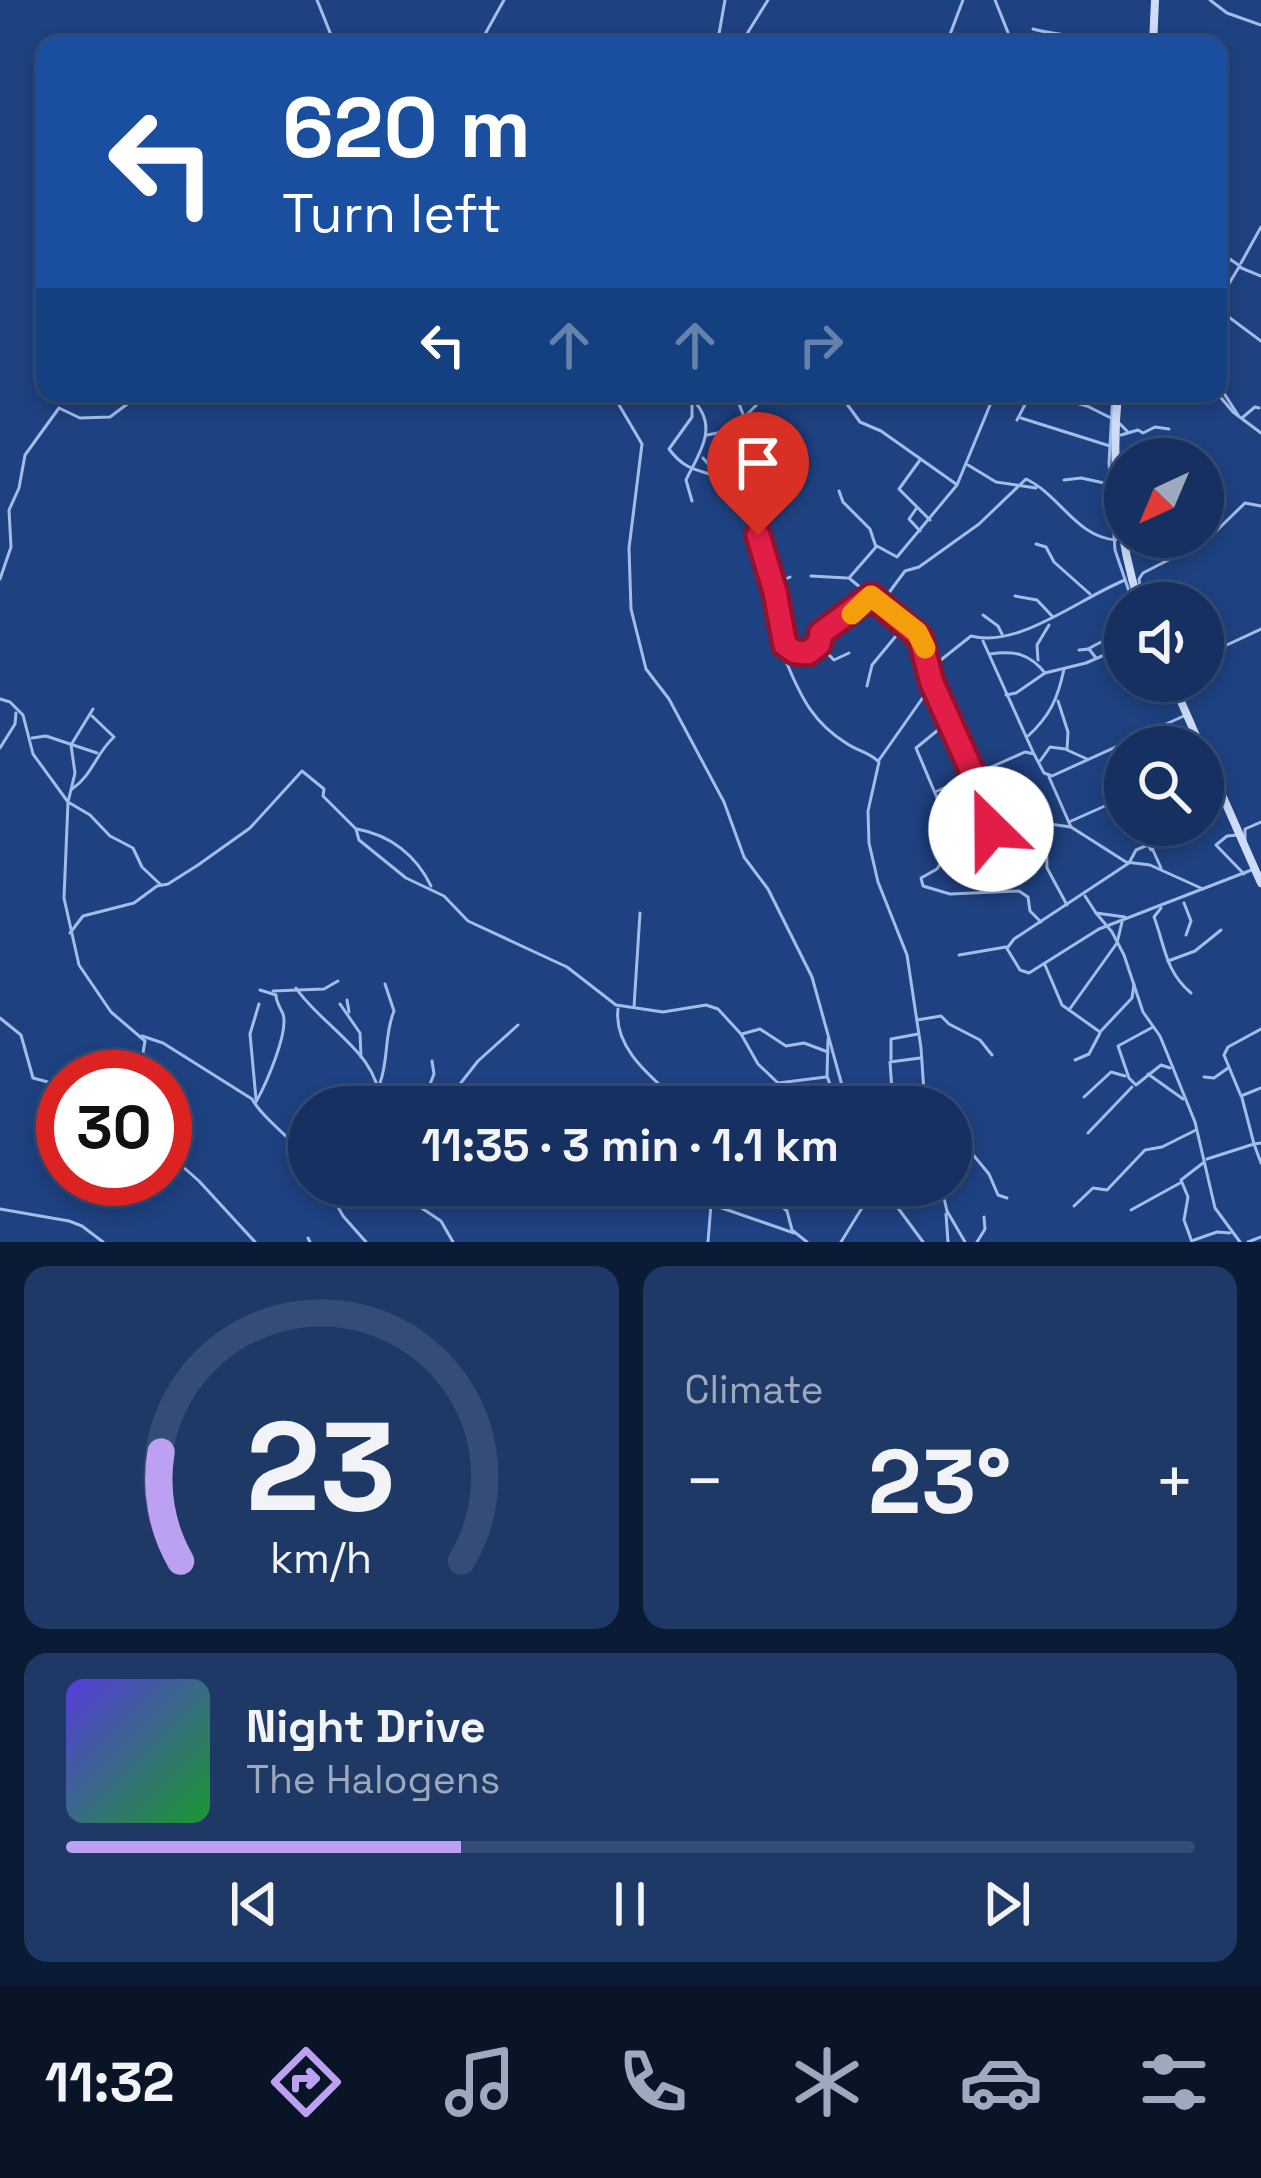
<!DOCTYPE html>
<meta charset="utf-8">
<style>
body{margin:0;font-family:"Space Grotesk",sans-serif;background:#1f3967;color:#f1f3f6;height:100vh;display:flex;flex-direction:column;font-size:45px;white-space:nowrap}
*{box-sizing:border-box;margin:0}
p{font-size:39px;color:#9ea9bd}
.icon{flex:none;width:66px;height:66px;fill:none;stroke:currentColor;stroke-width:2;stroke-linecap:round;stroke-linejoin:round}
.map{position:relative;height:1242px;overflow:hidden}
.drawer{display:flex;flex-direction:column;gap:24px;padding:24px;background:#0c1b35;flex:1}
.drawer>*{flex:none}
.guide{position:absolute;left:36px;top:36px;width:1191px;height:366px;border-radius:24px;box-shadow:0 6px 18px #0003,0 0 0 3px #354c76;background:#1a4fa0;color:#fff;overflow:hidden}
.needle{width:78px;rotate:224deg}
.tools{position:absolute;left:1104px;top:438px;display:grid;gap:24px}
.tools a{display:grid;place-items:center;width:120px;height:120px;border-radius:50%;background:#163161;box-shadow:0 6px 18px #0003,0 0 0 3px #354c76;font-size:60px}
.speed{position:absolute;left:36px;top:1050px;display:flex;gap:24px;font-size:60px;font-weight:700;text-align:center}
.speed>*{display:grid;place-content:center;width:156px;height:156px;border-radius:50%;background:#163161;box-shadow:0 6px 18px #0003,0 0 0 3px #354c76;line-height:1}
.speed .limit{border:18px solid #d22;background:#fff;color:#111}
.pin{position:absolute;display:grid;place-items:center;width:102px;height:102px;color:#fff;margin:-123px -51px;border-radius:50% 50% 50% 0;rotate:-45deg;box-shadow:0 0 12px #0007}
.pin .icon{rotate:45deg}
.me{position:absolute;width:132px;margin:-66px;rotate:337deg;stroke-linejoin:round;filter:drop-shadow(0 0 9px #0008)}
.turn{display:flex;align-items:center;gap:42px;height:252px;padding:0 48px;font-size:54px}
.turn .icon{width:156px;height:156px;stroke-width:2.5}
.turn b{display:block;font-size:84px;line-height:102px}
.lanes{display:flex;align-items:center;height:114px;padding:0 48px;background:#0003;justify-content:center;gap:60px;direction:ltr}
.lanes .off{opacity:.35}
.big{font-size:90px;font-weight:700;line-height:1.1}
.drawer .tile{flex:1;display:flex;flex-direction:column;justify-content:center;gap:18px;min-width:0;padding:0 42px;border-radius:24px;background:#1f3967}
.drawer .dial{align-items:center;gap:0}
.dial svg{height:312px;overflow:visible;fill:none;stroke:#354c76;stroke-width:7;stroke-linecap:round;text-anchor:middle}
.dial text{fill:#f1f3f6;stroke:none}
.song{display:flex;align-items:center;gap:36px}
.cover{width:144px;height:144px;border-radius:18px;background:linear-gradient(135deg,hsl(250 70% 55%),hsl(130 70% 35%))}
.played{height:12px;border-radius:6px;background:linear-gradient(90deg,#bca0f2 35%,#354c76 35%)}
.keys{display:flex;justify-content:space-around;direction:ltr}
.heat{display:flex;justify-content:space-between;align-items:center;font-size:66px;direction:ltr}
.drawer .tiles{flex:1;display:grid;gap:24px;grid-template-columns:1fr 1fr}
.tile:last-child{grid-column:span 2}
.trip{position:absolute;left:288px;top:1086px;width:684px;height:120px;border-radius:60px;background:#163161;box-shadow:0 6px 18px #0003,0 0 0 3px #354c76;font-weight:700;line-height:120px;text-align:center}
.tab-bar{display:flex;height:192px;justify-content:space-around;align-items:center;background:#091427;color:#9ea9bd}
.tab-bar .icon{width:84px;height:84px}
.tab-bar .current{color:#bca0f2}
.tab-bar b{font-size:54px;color:#f1f3f6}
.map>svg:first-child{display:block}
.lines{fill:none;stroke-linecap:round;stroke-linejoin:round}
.minor{stroke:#a3bde9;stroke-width:3}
.secondary{stroke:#cfdcf7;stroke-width:8}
.route-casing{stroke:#92132f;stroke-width:30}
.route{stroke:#e11d48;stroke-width:21}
.slow{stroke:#f59e0b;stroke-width:21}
</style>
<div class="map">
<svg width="1261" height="1242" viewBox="0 0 1261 1242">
<rect width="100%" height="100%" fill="#1e4181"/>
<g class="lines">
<g class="minor">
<polyline points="317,0 335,45"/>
<polyline points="995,0 1013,45"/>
<polyline points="1210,0 1227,13 1261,25"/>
<path d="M1033 29C1071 39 1110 38 1148 45"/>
<polyline points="479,45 504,0"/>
<polyline points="717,45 725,0"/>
<polyline points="740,45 768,0"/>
<polyline points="946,45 963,0"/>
<polyline points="1079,45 1088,39"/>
<polyline points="1218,180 1218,188"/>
<polyline points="1218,251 1240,266"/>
<polyline points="1241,263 1261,227"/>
<polyline points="1218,302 1239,267 1261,276"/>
<polyline points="1218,309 1261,341"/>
<polyline points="1218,384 1238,415"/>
<polyline points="612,393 642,444 629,548 631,609 646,669 669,699 724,802 744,857 768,889 812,977 848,1107"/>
<path d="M692 393V417L669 449C688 475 705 469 728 481 750 492 757 531 762 552"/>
<polyline points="735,393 768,481 762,558 773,585 790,577"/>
<polyline points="839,393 860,422 881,431 956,484"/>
<polyline points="1039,393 1087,406 1111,418"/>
<polyline points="1113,393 1109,463 1115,550 1133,603"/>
<polyline points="1217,393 1233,412 1261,433"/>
<polyline points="1243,417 1255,407 1259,408"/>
<polyline points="1021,418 1110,446"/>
<polyline points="1017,420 1031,393"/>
<polyline points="1119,423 1128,432"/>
<polyline points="733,429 768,393"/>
<polyline points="707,435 744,428"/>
<polyline points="1121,435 1138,430 1143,433 1155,427 1169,429"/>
<polyline points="703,458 720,478"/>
<polyline points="920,460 899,489 930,520"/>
<polyline points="968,465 996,482 1036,488"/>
<polyline points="1064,480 1081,478 1109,484"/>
<polyline points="839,491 843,502 870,529 876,547 849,578 920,637 932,684 973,774"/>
<path d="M692 501 686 480C699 453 719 428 694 401"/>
<polyline points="916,509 909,519 920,531"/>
<polyline points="1126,542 1200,543"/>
<polyline points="1036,544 1046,547 1054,562 1090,594"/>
<polyline points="877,546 897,557 957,485 995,393"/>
<polyline points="811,576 847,578"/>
<polyline points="0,579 11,547 9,510 19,488 25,455 59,408 80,418 110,417 142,393"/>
<polyline points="773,585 787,664"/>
<polyline points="1015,596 1037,600 1053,617"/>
<path d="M882 602 905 571 919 567 979 524 1026 479C1060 495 1076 537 1116 540"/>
<polyline points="1142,603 1139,579 1143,573 1207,540 1245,503 1261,506"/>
<polyline points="983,615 998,626 1002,634"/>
<polyline points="983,641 1033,752"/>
<path d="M819 644 806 654 794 652 788 666C802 699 814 723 846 743 857 751 869 752 879 762L868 811 869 843 878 882 907 955 921 1048 925 1107"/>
<polyline points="1088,649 1101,642 1109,652"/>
<polyline points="1079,650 1089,649 1096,658"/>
<polyline points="849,653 834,660 820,646 819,636 870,598"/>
<path d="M990 654C1014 650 1030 654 1045 673"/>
<polyline points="1203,656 1261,629"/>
<polyline points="1038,660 1037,645 1049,625"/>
<path d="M932 667 971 636C1018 649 1080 598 1125 580"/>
<polyline points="867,686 872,665 905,625"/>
<polyline points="1006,695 1016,693 1045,673 1086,663 1125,646"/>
<polyline points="0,699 10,702 23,715 33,754 68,802 64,898 79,965 111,1012 145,1041 143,1053 126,1077"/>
<polyline points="1058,701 1068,732 1067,750 1087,759"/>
<polyline points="93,709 71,745 75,773 68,802 90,815 110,836 133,848 142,867 160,884"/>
<polyline points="949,721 916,748 951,831 961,842 984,838 996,822 976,801 971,776"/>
<path d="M1028 736C1050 716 1058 698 1064 669"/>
<polyline points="32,738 46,736 97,753"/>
<polyline points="0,748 15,724 16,713"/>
<polyline points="879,760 931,686"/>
<polyline points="1040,761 1050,747 1065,749"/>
<polyline points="1049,777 1071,827"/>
<path d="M72 789C92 776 96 753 114 737L92 716"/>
<polyline points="935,792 1025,752 1034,754 1044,773 1052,776 1186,715"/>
<polyline points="1069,822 1125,797"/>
<polyline points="1046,824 1047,868 1067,905"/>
<polyline points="996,825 1006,831 1020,832"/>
<polyline points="1142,825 1141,834 1151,850"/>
<path d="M357 829C390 835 416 855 431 886"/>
<polyline points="1238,835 1227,836 1216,845 1244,874"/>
<polyline points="1003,839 1042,823 1071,827 1126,862 1150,865 1203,889"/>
<polyline points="956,840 937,869 921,878 923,886 950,894 1019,891 1028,897 1030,911 1041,922"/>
<polyline points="1245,844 1245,829 1261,822"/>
<polyline points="1161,868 1152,848 1173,833 1175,825"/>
<polyline points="1085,896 1096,913 1125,917"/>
<polyline points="1184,903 1191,921 1186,935"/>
<path d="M1161 908 1154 917C1165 946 1165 971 1191 993"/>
<polyline points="1096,913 1112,932 1124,955 1143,1012 1160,1036 1195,1122 1215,1208 1240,1242"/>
<polyline points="70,933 83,916 134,903 157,886 168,884 198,865 250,828 302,771 324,789 323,796 356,829 359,840 406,878 444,896 468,921 567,967 616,1005 663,1012 706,1005 718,1009 741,1034 758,1064 778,1083 794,1107"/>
<polyline points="1008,947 1014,939 1129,863 1136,850 1157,841"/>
<polyline points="959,955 1006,947 1020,970 1029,973 1099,929 1254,869"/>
<polyline points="1168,961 1195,951 1221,930"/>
<polyline points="1045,965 1062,1005 1100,1032 1132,998 1134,984"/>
<path d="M296 988C321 1026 384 1056 379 1107"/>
<polyline points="273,991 324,989 338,981"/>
<polyline points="347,1000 349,1012"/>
<polyline points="340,1004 360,1033 361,1057"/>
<polyline points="634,1007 640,913"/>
<path d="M618 1009C613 1051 657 1081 684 1107"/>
<polyline points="1069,1010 1117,943 1122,922"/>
<polyline points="0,1018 21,1035 33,1078 63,1086"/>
<polyline points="917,1020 941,1016 949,1024 980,1040 992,1055"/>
<polyline points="1153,1027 1118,1046 1129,1078 1136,1085 1161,1065 1170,1068"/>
<polyline points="1261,1029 1228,1047 1224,1055 1241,1096 1261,1088"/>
<polyline points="742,1034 760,1029 786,1046 804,1043 828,1052"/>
<path d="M142 1036 163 1043 252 1099C266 1123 294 1138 309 1163"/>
<polyline points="828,1039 827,1076 838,1107"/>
<polyline points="891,1059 891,1039 918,1034"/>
<polyline points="1075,1060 1089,1054 1100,1033"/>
<polyline points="1148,1074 1183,1099"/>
<polyline points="1204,1077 1214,1078 1228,1068"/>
<path d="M380 1083C389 1058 384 1035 394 1011L385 984"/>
<polyline points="778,1083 826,1077"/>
<polyline points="892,1091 890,1062 920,1058"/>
<polyline points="425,1096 453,1093 478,1061 518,1025"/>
<polyline points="1084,1097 1111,1072 1125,1076"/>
<polyline points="256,1099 250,1034 259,1004"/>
<path d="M256 1102C266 1084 289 1032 283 1014 280 1007 276 1002 276 995L260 990"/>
<polyline points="421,1107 434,1074 432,1061"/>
<polyline points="876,1107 879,1099 899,1085 922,1095"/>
<polyline points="1088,1133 1132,1087"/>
<polyline points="1261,1143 1254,1144 1261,1163"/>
<polyline points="165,1151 199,1181 255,1242"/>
<polyline points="951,1158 970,1151 989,1174 998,1195 1007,1198"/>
<polyline points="1207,1159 1254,1144 1242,1098"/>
<polyline points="326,1185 343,1216 366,1242"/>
<polyline points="387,1185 441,1221 453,1242"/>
<polyline points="704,1185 713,1205 794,1233"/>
<polyline points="757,1185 787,1211 792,1230 807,1242"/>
<polyline points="881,1185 923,1242"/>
<polyline points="941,1185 947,1211 965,1242"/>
<polyline points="339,1206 348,1185"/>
<polyline points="1074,1206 1093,1188 1107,1190 1145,1150 1162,1147 1196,1130"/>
<polyline points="0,1209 69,1221 82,1226 103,1242"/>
<polyline points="1131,1210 1180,1183"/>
<polyline points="946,1214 948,1242"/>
<polyline points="308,1238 310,1242"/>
<polyline points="1194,1240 1217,1232 1230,1233"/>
<polyline points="708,1242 711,1204"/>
<polyline points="841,1242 865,1203 869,1185"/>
<polyline points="977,1242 985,1229 984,1217"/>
<polyline points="1192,1242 1184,1220 1188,1197 1181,1180 1203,1163"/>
<polyline points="1248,1242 1261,1237"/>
</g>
<g class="secondary">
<polyline points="1153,45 1155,0"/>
<path d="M1118 393C1111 466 1117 533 1139 603"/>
<polyline points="1172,681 1201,747"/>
<polyline points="1203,752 1261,883"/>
</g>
</g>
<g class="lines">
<defs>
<path id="route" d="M758 535 775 592 785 645 795 652 808 653 819 644 821 633 871 596 920 637 932 683 973 774C965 795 981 805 994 818L991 829"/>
</defs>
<use href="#route" class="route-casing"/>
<use href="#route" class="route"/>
<polyline class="slow" points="852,614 871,596 917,632 925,648"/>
</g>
</svg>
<div class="tools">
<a><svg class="needle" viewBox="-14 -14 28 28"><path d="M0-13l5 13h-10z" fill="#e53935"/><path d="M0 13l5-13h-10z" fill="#9ea9bd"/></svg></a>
<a><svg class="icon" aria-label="sound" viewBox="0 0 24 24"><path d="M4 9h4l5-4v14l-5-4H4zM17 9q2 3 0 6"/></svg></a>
<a><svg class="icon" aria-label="search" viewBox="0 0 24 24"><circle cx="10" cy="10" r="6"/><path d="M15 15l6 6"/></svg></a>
</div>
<div class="speed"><div class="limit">30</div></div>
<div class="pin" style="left:758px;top:535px;background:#d93025"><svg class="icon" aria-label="arrive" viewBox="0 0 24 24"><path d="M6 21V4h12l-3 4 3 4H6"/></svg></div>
<svg class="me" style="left:991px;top:829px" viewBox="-20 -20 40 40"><circle r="19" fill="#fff"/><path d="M0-13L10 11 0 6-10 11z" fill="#e11d48"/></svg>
<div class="trip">11:35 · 3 min · 1.1 km</div>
<div class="guide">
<div class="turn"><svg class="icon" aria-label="left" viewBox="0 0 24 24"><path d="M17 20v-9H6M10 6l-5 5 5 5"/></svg><div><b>620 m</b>Turn left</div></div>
<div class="lanes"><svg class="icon" aria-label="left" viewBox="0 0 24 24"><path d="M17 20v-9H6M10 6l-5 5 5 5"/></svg><svg class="icon off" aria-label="ahead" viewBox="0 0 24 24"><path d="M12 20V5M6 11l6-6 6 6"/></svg><svg class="icon off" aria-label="ahead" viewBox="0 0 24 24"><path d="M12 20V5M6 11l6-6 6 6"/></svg><svg class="icon off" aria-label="right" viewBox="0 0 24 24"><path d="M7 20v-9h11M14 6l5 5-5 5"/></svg></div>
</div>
</div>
<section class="drawer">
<div class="tiles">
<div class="tile dial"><svg viewBox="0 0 100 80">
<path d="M14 69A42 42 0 1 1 86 69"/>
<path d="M14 69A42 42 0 0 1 9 41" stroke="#bca0f2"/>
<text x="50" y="56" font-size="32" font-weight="700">23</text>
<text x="50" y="72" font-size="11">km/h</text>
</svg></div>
<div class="tile"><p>Climate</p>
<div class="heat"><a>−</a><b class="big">23°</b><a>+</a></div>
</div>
<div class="tile">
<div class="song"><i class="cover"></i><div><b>Night Drive</b><p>The Halogens</p></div></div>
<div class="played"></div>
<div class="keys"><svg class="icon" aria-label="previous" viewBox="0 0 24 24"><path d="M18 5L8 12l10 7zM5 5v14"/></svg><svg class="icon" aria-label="pause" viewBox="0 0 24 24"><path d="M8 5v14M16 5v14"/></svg><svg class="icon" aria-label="next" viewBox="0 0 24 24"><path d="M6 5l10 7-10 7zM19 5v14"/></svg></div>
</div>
</div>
</section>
<nav class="tab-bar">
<b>11:32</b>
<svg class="icon current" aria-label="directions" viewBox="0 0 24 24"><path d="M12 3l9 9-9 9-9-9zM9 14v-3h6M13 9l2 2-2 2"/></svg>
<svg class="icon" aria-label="music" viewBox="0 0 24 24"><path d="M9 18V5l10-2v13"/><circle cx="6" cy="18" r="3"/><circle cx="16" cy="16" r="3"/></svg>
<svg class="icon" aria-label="phone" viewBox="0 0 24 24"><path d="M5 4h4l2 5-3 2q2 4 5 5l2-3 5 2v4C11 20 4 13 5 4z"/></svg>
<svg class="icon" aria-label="climate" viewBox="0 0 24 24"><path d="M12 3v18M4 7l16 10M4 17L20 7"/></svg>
<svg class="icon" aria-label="car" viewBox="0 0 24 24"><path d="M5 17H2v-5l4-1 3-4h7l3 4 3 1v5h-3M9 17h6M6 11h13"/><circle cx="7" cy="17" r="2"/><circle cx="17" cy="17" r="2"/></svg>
<svg class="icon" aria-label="filters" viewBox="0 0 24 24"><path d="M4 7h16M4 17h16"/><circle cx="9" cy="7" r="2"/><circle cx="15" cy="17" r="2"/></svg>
</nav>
